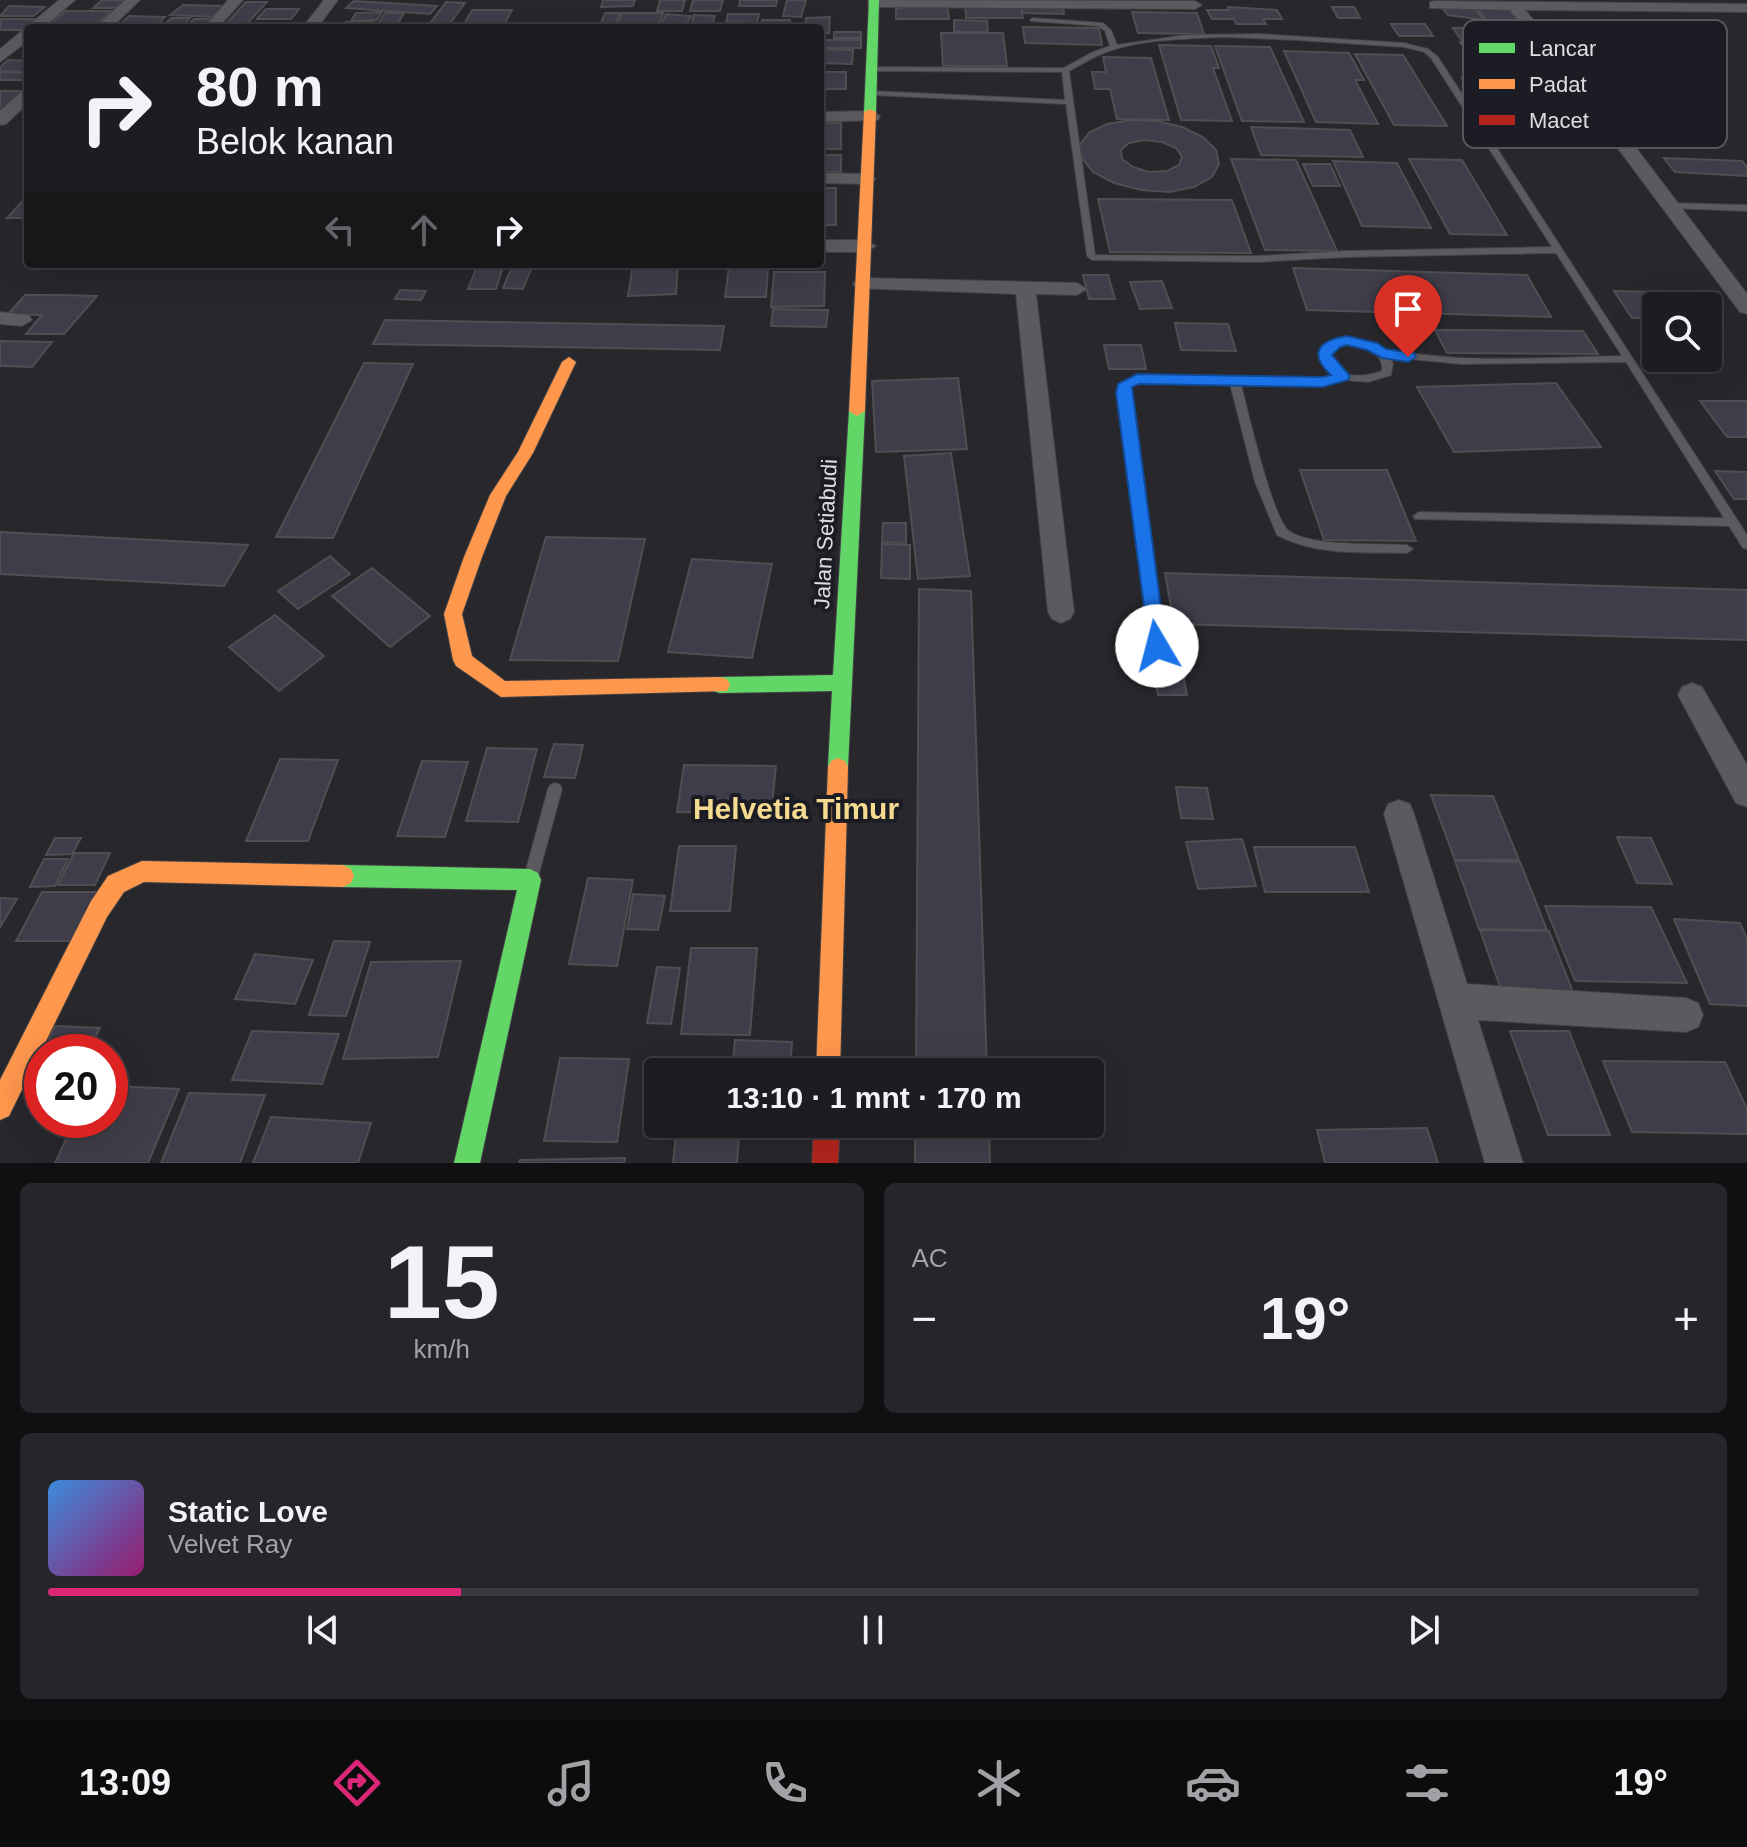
<!DOCTYPE html>
<html lang="id">
<meta charset="utf-8">
<style>
body{margin:0;font-family:Arial,sans-serif;background:#25262a;color:#f1f3f6;height:100vh;display:flex;flex-direction:column;font-size:30px;white-space:nowrap}
*{box-sizing:border-box;margin:0}
p{font-size:26px;color:#a0a2a5}
.icon{flex:none;width:44px;height:44px;fill:none;stroke:currentColor;stroke-width:2;stroke-linecap:round;stroke-linejoin:round}
.map{position:relative;height:1163px;overflow:hidden}
.side{display:flex;flex-direction:column;gap:20px;padding:20px;background:#101012;flex:1}
.side>*{flex:none}
.guide{position:absolute;left:24px;top:24px;width:800px;height:244px;border-radius:8px;box-shadow:0 8px 32px #0002,0 0 0 2px #3b3b3f;background:#1d1d21;color:#f1f3f6;overflow:hidden}
.controls{position:absolute;left:1642px;top:292px;display:grid;gap:16px}
.controls a{display:grid;place-items:center;width:80px;height:80px;border-radius:8px;background:#1d1d21;box-shadow:0 8px 32px #0002,0 0 0 2px #3b3b3f;font-size:40px}
.speed{position:absolute;left:24px;top:1034px;display:flex;gap:16px;font-size:40px;font-weight:700;text-align:center}
.speed>*{display:grid;place-content:center;width:104px;height:104px;border-radius:50%;background:#1d1d21;box-shadow:0 8px 32px #0002,0 0 0 2px #3b3b3f;line-height:1}
.speed .limit{border:12px solid #d22;background:#fff;color:#111}
.pin{position:absolute;display:grid;place-items:center;width:68px;height:68px;color:#fff;margin:-82px -34px;border-radius:50% 50% 50% 0;rotate:-45deg;box-shadow:0 0 8px #0007}
.pin .icon{rotate:45deg}
.me{position:absolute;width:88px;margin:-44px;rotate:352deg;stroke-linejoin:round;filter:drop-shadow(0 0 6px #0008)}
.turn{display:flex;align-items:center;gap:28px;height:168px;padding:0 40px;font-size:36px}
.turn .icon{width:104px;height:104px;stroke-width:2.5}
.turn b{display:block;font-size:56px;line-height:68px}
.lanes{display:flex;align-items:center;height:76px;padding:0 40px;background:#0003;justify-content:center;gap:40px;direction:ltr}
.lanes .off{opacity:.35}
.big{font-size:60px;font-weight:600;line-height:1.1}
.side .widget{flex:1;display:flex;flex-direction:column;justify-content:center;gap:12px;min-width:0;padding:0 28px;border-radius:12px;background:#25262a}
.side .dial{align-items:center;gap:0}
.dial b{font-size:104px;line-height:1}
.song{display:flex;align-items:center;gap:24px}
.cover{width:96px;height:96px;border-radius:12px;background:linear-gradient(135deg,hsl(210 70% 55%),hsl(320 70% 35%))}
.played{height:8px;border-radius:4px;background:linear-gradient(90deg,#db2777 25%,#3b3b3f 25%)}
.keys{display:flex;justify-content:space-around;direction:ltr}
.heat{display:flex;justify-content:space-between;align-items:center;font-size:44px;direction:ltr}
.side .tiles{flex:1;display:grid;gap:20px;grid-template-columns:1fr 1fr}
.widget:last-child{grid-column:span 2}
.trip{position:absolute;left:644px;top:1058px;width:460px;height:80px;border-radius:8px;background:#1d1d21;box-shadow:0 8px 32px #0002,0 0 0 2px #3b3b3f;font-weight:600;line-height:80px;text-align:center}
.tabs{display:flex;height:128px;justify-content:space-around;align-items:center;background:#0c0c0d;color:#a0a2a5}
.tabs .icon{width:56px;height:56px}
.tabs .current{color:#db2777}
.tabs b{font-size:36px;color:#f1f3f6}
.map>svg:first-child{display:block}
.building{fill:#3e3d49;stroke:#4f4f53;stroke-width:2;fill-rule:evenodd}
.lines{fill:none;stroke-linecap:round;stroke-linejoin:round}
.lane-casing{stroke:#424245;stroke-width:2}
.street-casing{stroke:#424245;stroke-width:2}
.fast-casing{stroke:#424245;stroke-width:2}
.slow-casing{stroke:#424245;stroke-width:2}
.jam-casing{stroke:#424245;stroke-width:2}
.lane{fill:#5b5b5f;fill-rule:evenodd}
.street{fill:#5b5b5f;fill-rule:evenodd}
.fast{fill:#63d668;fill-rule:evenodd}
.slow{fill:#ff974d;fill-rule:evenodd}
.jam{fill:#b3261e;fill-rule:evenodd}
.route{fill:#1a73e8;stroke:#114b97;stroke-width:2}
.labels{text-anchor:middle;stroke-width:8;stroke-linejoin:round;paint-order:stroke}
.street-label{font-size:22px;fill:#dddde3;stroke:#1c1c24}
.district-label{font-size:30px;font-weight:bold;fill:#f5db8f;stroke:#1c1c24}
.key{fill:#1c1c24;stroke:#56565d;stroke-width:2}
.key-label{font-size:22px;fill:#dddde3}
</style>
<div class="map">
<svg width="1747" height="1163" viewBox="0 0 1747 1163">
<rect width="100%" height="100%" fill="#27272c"/>
<g class="building">
<polygon points="102,0 126,0 116,8 93,8"/>
<polygon points="603,0 635,0 633,6 601,7"/>
<polygon points="660,0 685,0 682,11 657,11"/>
<polygon points="693,0 723,0 720,11 690,11"/>
<polygon points="740,0 777,0 776,6 739,6"/>
<polygon points="787,0 806,0 801,17 783,16"/>
<polygon points="354,1 437,6 430,14 346,8"/>
<polygon points="246,2 267,2 247,24 226,24"/>
<polygon points="446,2 465,3 448,26 428,26"/>
<polygon points="965,4 1020,4 1023,18 966,18"/>
<polygon points="183,5 228,6 216,17 170,15"/>
<polygon points="902,5 947,5 949,19 896,19 896,8 902,8"/>
<polygon points="9,6 45,7 33,16 0,16"/>
<polygon points="1022,7 1063,7 1064,14 1022,13"/>
<polygon points="1228,7 1277,10 1282,19 1263,19 1266,24 1236,24 1234,19 1212,19 1207,10 1229,10"/>
<polygon points="1332,7 1354,7 1360,18 1338,18"/>
<polygon points="1476,7 1507,7 1518,20 1486,20"/>
<polygon points="266,9 299,9 291,19 257,19"/>
<polygon points="1443,9 1475,9 1484,20 1448,15"/>
<polygon points="472,10 512,10 502,28 462,28"/>
<polygon points="65,11 111,11 93,28 46,28"/>
<polygon points="382,12 377,20 351,21 356,13"/>
<polygon points="1132,12 1197,13 1204,34 1138,33"/>
<polygon points="385,13 404,13 396,27 376,27"/>
<polygon points="605,13 620,13 614,28 599,28"/>
<polygon points="622,13 663,13 658,27 617,27"/>
<polygon points="666,14 691,16 684,28 660,27"/>
<polygon points="728,14 759,14 757,23 726,22"/>
<polygon points="694,15 715,16 711,28 690,28"/>
<polygon points="129,16 165,17 158,24 121,24"/>
<polygon points="830,17 829,33 820,33 820,28 805,28 806,18"/>
<polygon points="171,18 190,18 180,28 161,28"/>
<polygon points="0,19 35,19 23,30 0,30"/>
<polygon points="194,19 216,19 207,28 185,28"/>
<polygon points="762,20 790,20 788,28 761,26"/>
<polygon points="954,20 987,21 988,32 954,32"/>
<polygon points="346,22 373,22 368,28 341,28"/>
<polygon points="1391,24 1425,24 1433,36 1399,36"/>
<polygon points="1023,27 1099,28 1102,45 1025,43"/>
<polygon points="1453,28 1501,28 1519,41 1462,41"/>
<rect x="834" y="32" width="27" height="6"/>
<polygon points="941,33 1003,33 1007,66 943,66"/>
<rect x="820" y="40" width="41" height="8"/>
<polygon points="1460,42 1528,42 1541,58 1471,57"/>
<polygon points="1159,45 1211,46 1219,68 1213,68 1232,121 1181,120"/>
<polygon points="1215,46 1270,47 1304,122 1242,121"/>
<polygon points="820,49 853,50 852,64 820,63"/>
<polygon points="1284,51 1349,53 1364,80 1355,80 1378,124 1316,122"/>
<polygon points="1355,54 1403,55 1447,126 1394,125"/>
<polygon points="1103,57 1151,58 1169,120 1117,119 1110,89 1095,89 1092,72 1106,72"/>
<polygon points="8,60 28,61 28,72 0,71 0,67"/>
<polygon points="0,72 28,73 28,80 0,80"/>
<polygon points="826,72 846,72 846,89 820,89"/>
<polygon points="1462,78 1529,79 1542,96 1474,95"/>
<polygon points="0,91 26,91 0,115"/>
<path d="M1131 120 1157 121 1182 127 1203 137 1216 150 1219 164 1212 177 1194 187 1169 192 1141 190 1114 183 1093 172 1082 158 1080 144 1090 132 1107 124ZM1144 140 1162 142 1176 148 1182 157 1179 165 1167 171 1149 172 1133 167 1122 159 1121 150 1129 143Z"/>
<rect x="820" y="123" width="21" height="26"/>
<polygon points="1251,127 1350,130 1363,157 1261,155"/>
<rect x="820" y="155" width="21" height="17"/>
<polygon points="1664,158 1742,161 1747,167 1747,176 1675,172"/>
<polygon points="1231,159 1296,160 1337,251 1265,250"/>
<polygon points="1409,159 1462,160 1507,235 1450,234"/>
<polygon points="1333,161 1397,163 1431,228 1362,226"/>
<polygon points="1303,164 1330,164 1340,186 1313,186"/>
<rect x="820" y="188" width="16" height="37"/>
<polygon points="28,195 28,218 7,218"/>
<polygon points="1098,199 1232,200 1251,253 1110,252"/>
<polygon points="478,264 504,264 496,289 468,289"/>
<polygon points="513,264 533,264 523,289 503,288"/>
<polygon points="633,264 678,264 676,294 628,296"/>
<polygon points="729,267 768,267 766,297 725,297"/>
<polygon points="1293,268 1527,275 1551,317 1307,310"/>
<polygon points="774,272 825,272 824,306 771,307"/>
<polygon points="1083,275 1108,275 1115,299 1089,299"/>
<polygon points="1162,281 1172,308 1140,309 1130,282"/>
<polygon points="400,290 426,291 421,300 395,299"/>
<polygon points="1614,291 1692,293 1702,306 1656,306 1656,318 1632,318"/>
<polygon points="25,295 60,295 97,296 64,334 26,334 42,315 8,314"/>
<polygon points="773,309 828,310 826,327 771,326"/>
<polygon points="385,320 724,326 720,350 373,344"/>
<polygon points="1175,323 1228,324 1236,351 1181,350"/>
<polygon points="1435,330 1583,331 1598,354 1447,353"/>
<polygon points="0,341 52,342 32,367 0,366"/>
<polygon points="1104,345 1141,345 1146,369 1109,369"/>
<polygon points="364,363 413,364 333,538 276,537"/>
<polygon points="958,378 967,449 876,452 872,381"/>
<polygon points="1556,383 1601,447 1454,452 1417,387"/>
<polygon points="1700,401 1747,401 1747,437 1727,437"/>
<polygon points="951,453 970,576 918,579 904,456"/>
<polygon points="1300,470 1387,470 1416,541 1324,540"/>
<polygon points="1715,471 1747,472 1747,499 1734,499"/>
<polygon points="883,523 906,523 906,543 882,542"/>
<polygon points="0,532 248,545 224,586 0,574"/>
<polygon points="546,537 645,539 618,661 510,660"/>
<polygon points="882,544 910,545 910,579 881,578"/>
<polygon points="330,556 350,574 298,609 278,591"/>
<polygon points="692,559 772,564 752,658 668,652"/>
<polygon points="372,568 430,616 390,647 332,596"/>
<polygon points="1165,573 1747,590 1747,640 1174,624"/>
<polygon points="919,589 971,591 987,1072 916,1072"/>
<polygon points="275,615 324,656 279,691 229,647"/>
<polygon points="1150,654 1179,655 1187,695 1158,695"/>
<polygon points="554,744 583,745 575,778 544,777"/>
<polygon points="487,748 537,749 518,822 466,821"/>
<polygon points="280,759 338,760 308,841 246,841"/>
<polygon points="422,761 468,762 445,837 397,836"/>
<polygon points="684,765 776,766 771,814 677,812"/>
<polygon points="1176,787 1207,788 1213,819 1181,818"/>
<polygon points="1431,795 1493,796 1519,860 1455,860"/>
<polygon points="1617,837 1651,838 1672,884 1637,883"/>
<polygon points="55,838 81,838 72,854 46,855"/>
<polygon points="1242,839 1256,886 1198,889 1186,842"/>
<polygon points="679,846 736,846 730,911 670,911"/>
<polygon points="1254,847 1355,847 1369,892 1265,892"/>
<polygon points="74,853 110,853 95,885 58,885"/>
<polygon points="44,859 68,859 55,886 30,887"/>
<polygon points="1455,861 1520,862 1547,930 1479,929"/>
<polygon points="588,878 633,880 617,966 569,964"/>
<polygon points="42,892 97,892 73,941 16,941"/>
<polygon points="633,894 665,896 658,930 627,929"/>
<polygon points="0,898 17,899 0,927"/>
<polygon points="1545,906 1651,907 1687,983 1575,981"/>
<polygon points="1674,919 1740,923 1747,939 1747,1006 1710,1004"/>
<polygon points="1480,930 1549,931 1577,1002 1505,1001"/>
<polygon points="334,941 370,942 346,1016 309,1015"/>
<polygon points="691,948 757,948 750,1035 681,1034"/>
<polygon points="255,954 313,960 295,1004 235,999"/>
<polygon points="461,961 438,1057 343,1059 371,962"/>
<polygon points="657,967 680,968 671,1024 647,1023"/>
<polygon points="55,1026 100,1028 88,1052 42,1052 42,1069 33,1068"/>
<polygon points="252,1031 339,1034 322,1084 232,1080"/>
<polygon points="1510,1031 1569,1031 1610,1135 1548,1135"/>
<polygon points="735,1040 792,1042 790,1072 732,1072"/>
<polygon points="560,1058 629,1059 617,1142 544,1141"/>
<polygon points="1603,1061 1725,1062 1747,1109 1747,1134 1632,1132"/>
<polygon points="110,1086 179,1089 148,1163 55,1163 75,1120 110,1120"/>
<polygon points="189,1093 265,1095 240,1163 161,1163"/>
<polygon points="271,1117 371,1123 358,1163 253,1163"/>
<polygon points="677,1124 740,1124 737,1163 673,1163"/>
<polygon points="915,1124 989,1124 990,1163 915,1163"/>
<polygon points="1427,1128 1438,1163 1325,1163 1317,1130"/>
<polygon points="625,1158 624,1163 519,1163 520,1160"/>
</g>
<g class="lines">
<defs>
<g id="lane">
<path d="M1033 18 1103 23 1111 30 1117 45 1186 35 1259 34 1404 43 1428 49 1438 57 1747 535V549L1743 548 1729 526 1415 519 1413 516 1419 512 1724 518 1626 362 1461 364 1389 357 1393 363 1391 375 1368 382 1343 380 1323 385 1241 384C1247 409 1273 520 1289 531 1312 547 1378 543 1407 545L1413 549 1407 553C1364 552 1316 556 1277 535L1255 482 1230 384 1138 382 1130 386 1128 393 1163 646 1161 650 1157 651 1153 650 1118 393 1121 382 1137 376 1323 379 1333 376C1323 367 1321 361 1323 348 1348 327 1373 349 1399 352 1419 354 1440 357 1461 358 1514 360 1569 357 1622 356L1556 253 1346 257 1257 262 1092 260 1087 256 1066 104 872 95 868 93 872 91 1065 100 1062 72 871 71 867 69 871 67 1064 68 1093 52 1110 46 1105 31 1099 26 1031 21 1030 20ZM1223 37 1296 40 1404 47 1424 52 1431 58 1552 247 1346 251 1257 256 1095 255 1069 71C1082 64 1095 56 1109 51 1145 39 1185 39 1223 37ZM1349 344C1365 346 1384 353 1382 371 1363 379 1327 379 1333 350Z"/>
<polygon points="1670,203 1747,205 1747,211 1667,208 1666,206"/>
<polygon points="555,783 560,785 562,789 538,877 536,882 531,884 526,882 524,877 548,789 550,785"/>
</g>
<g id="street">
<polygon points="59,0 75,0 43,28 28,28 28,41 0,62 0,49"/>
<polygon points="125,0 140,0 111,28 95,28"/>
<polygon points="228,0 243,0 218,28 203,28"/>
<polygon points="324,0 338,0 317,28 302,28"/>
<polygon points="868,0 1195,1 1202,5 1195,9 873,7 868,6"/>
<polygon points="1435,1 1747,4 1747,12 1525,10 1608,111 1747,294 1747,314 1740,312 1596,119 1510,10 1430,8 1430,2"/>
<polygon points="28,89 28,103 6,124 0,125 0,111 22,91"/>
<polygon points="872,111 880,116 878,120 820,122 820,112"/>
<polygon points="820,173 867,174 876,179 867,184 820,183"/>
<polygon points="820,240 866,240 876,246 866,252 820,252"/>
<polygon points="863,278 1077,283 1087,289 1077,295 1036,294 1074,612 1070,619 1061,623 1052,619 1048,612 1016,294 856,288 853,284 856,280"/>
<polygon points="0,312 29,315 32,320 22,326 0,324"/>
<polygon points="1692,683 1702,687 1747,765 1747,807 1736,803 1678,695 1682,687"/>
<polygon points="1399,800 1410,804 1414,814 1467,984 1686,998 1698,1003 1703,1015 1698,1027 1686,1032 1478,1020 1523,1163 1485,1163 1384,814 1388,804"/>
</g>
<g id="fast">
<polygon points="869,0 879,0 876,112 870,115 864,112"/>
<polygon points="857,406 865,411 848,767 845,773 838,776 831,773 828,767 832,691 720,693 713,691 710,685 713,679 720,677 833,675 849,411"/>
<polygon points="343,865 530,869 538,873 541,880 480,1163 454,1163 517,890 343,887 335,883 332,876 335,869"/>
</g>
<g id="slow">
<polygon points="870,109 876,112 865,411 857,416 849,411 864,112"/>
<polygon points="569,357 576,362 533,453 506,496 482,557 462,614 472,656 505,681 720,677 727,679 730,685 727,691 501,697 456,666 453,660 444,614 464,557 490,495 518,452 562,362"/>
<polygon points="838,758 845,761 848,767 840,1072 816,1072 828,767 831,761"/>
<polygon points="142,861 343,865 351,869 354,876 351,883 343,887 144,882 124,892 107,917 9,1116 0,1120 0,1080 91,901 108,876"/>
</g>
<polygon id="jam" points="814,1124 840,1124 838,1163 812,1163"/>
</defs>
<use href="#lane" class="lane-casing"/>
<use href="#street" class="street-casing"/>
<use href="#fast" class="fast-casing"/>
<use href="#slow" class="slow-casing"/>
<use href="#jam" class="jam-casing"/>
<use href="#lane" class="lane"/>
<use href="#street" class="street"/>
<use href="#fast" class="fast"/>
<use href="#slow" class="slow"/>
<use href="#jam" class="jam"/>
</g>
<path class="route" d="M1347 336 1377 343 1386 349 1414 353 1416 357 1408 362 1382 358 1367 350 1347 345 1340 347 1332 355 1350 376 1348 380 1323 387 1139 384 1132 387 1166 646 1164 652H1150L1116 393 1118 384 1137 374 1323 377 1331 375C1307 353 1320 340 1347 336Z"/>
<g class="labels">
<g class="street-label">
<text transform="translate(825 534) rotate(-87)" y="8">Jalan Setiabudi</text>
</g>
<g class="district-label">
<text x="796" y="819">Helvetia Timur</text>
</g>
</g>
<rect x="1463" y="20" width="264" height="128" rx="12" class="key"/>
<rect x="1479" y="43" width="36" height="10" fill="#63d668"/>
<rect x="1479" y="79" width="36" height="10" fill="#ff974d"/>
<rect x="1479" y="115" width="36" height="10" fill="#b3261e"/>
<g class="key-label">
<text x="1529" y="56">Lancar</text>
<text x="1529" y="92">Padat</text>
<text x="1529" y="128">Macet</text>
</g>
</svg>
<div class="controls">
<a><svg class="icon" aria-label="search" viewBox="0 0 24 24"><circle cx="10" cy="10" r="6"/><path d="M15 15l6 6"/></svg></a>
</div>
<div class="speed"><div class="limit">20</div></div>
<div class="pin" style="left:1408px;top:357px;background:#d93025"><svg class="icon" aria-label="arrive" viewBox="0 0 24 24"><path d="M6 21V4h12l-3 4 3 4H6"/></svg></div>
<svg class="me" style="left:1157px;top:646px" viewBox="-20 -20 40 40"><circle r="19" fill="#fff"/><path d="M0-13L10 11 0 6-10 11z" fill="#1a73e8"/></svg>
<div class="trip">13:10 · 1 mnt · 170 m</div>
<div class="guide">
<div class="turn"><svg class="icon" aria-label="right" viewBox="0 0 24 24"><path d="M7 20v-9h11M14 6l5 5-5 5"/></svg><div><b>80 m</b>Belok kanan</div></div>
<div class="lanes"><svg class="icon off" aria-label="left" viewBox="0 0 24 24"><path d="M17 20v-9H6M10 6l-5 5 5 5"/></svg><svg class="icon off" aria-label="ahead" viewBox="0 0 24 24"><path d="M12 20V5M6 11l6-6 6 6"/></svg><svg class="icon" aria-label="right" viewBox="0 0 24 24"><path d="M7 20v-9h11M14 6l5 5-5 5"/></svg></div>
</div>
</div>
<section class="side">
<div class="tiles">
<div class="widget dial"><b>15</b><p>km/h</p></div>
<div class="widget"><p>AC</p>
<div class="heat"><a>−</a><b class="big">19°</b><a>+</a></div>
</div>
<div class="widget">
<div class="song"><i class="cover"></i><div><b>Static Love</b><p>Velvet Ray</p></div></div>
<div class="played"></div>
<div class="keys"><svg class="icon" aria-label="previous" viewBox="0 0 24 24"><path d="M18 5L8 12l10 7zM5 5v14"/></svg><svg class="icon" aria-label="pause" viewBox="0 0 24 24"><path d="M8 5v14M16 5v14"/></svg><svg class="icon" aria-label="next" viewBox="0 0 24 24"><path d="M6 5l10 7-10 7zM19 5v14"/></svg></div>
</div>
</div>
</section>
<nav class="tabs">
<b>13:09</b>
<svg class="icon current" aria-label="directions" viewBox="0 0 24 24"><path d="M12 3l9 9-9 9-9-9zM9 14v-3h6M13 9l2 2-2 2"/></svg>
<svg class="icon" aria-label="music" viewBox="0 0 24 24"><path d="M9 18V5l10-2v13"/><circle cx="6" cy="18" r="3"/><circle cx="16" cy="16" r="3"/></svg>
<svg class="icon" aria-label="phone" viewBox="0 0 24 24"><path d="M5 4h4l2 5-3 2q2 4 5 5l2-3 5 2v4C11 20 4 13 5 4z"/></svg>
<svg class="icon" aria-label="climate" viewBox="0 0 24 24"><path d="M12 3v18M4 7l16 10M4 17L20 7"/></svg>
<svg class="icon" aria-label="car" viewBox="0 0 24 24"><path d="M5 17H2v-5l4-1 3-4h7l3 4 3 1v5h-3M9 17h6M6 11h13"/><circle cx="7" cy="17" r="2"/><circle cx="17" cy="17" r="2"/></svg>
<svg class="icon" aria-label="filters" viewBox="0 0 24 24"><path d="M4 7h16M4 17h16"/><circle cx="9" cy="7" r="2"/><circle cx="15" cy="17" r="2"/></svg>
<b>19°</b>
</nav>
